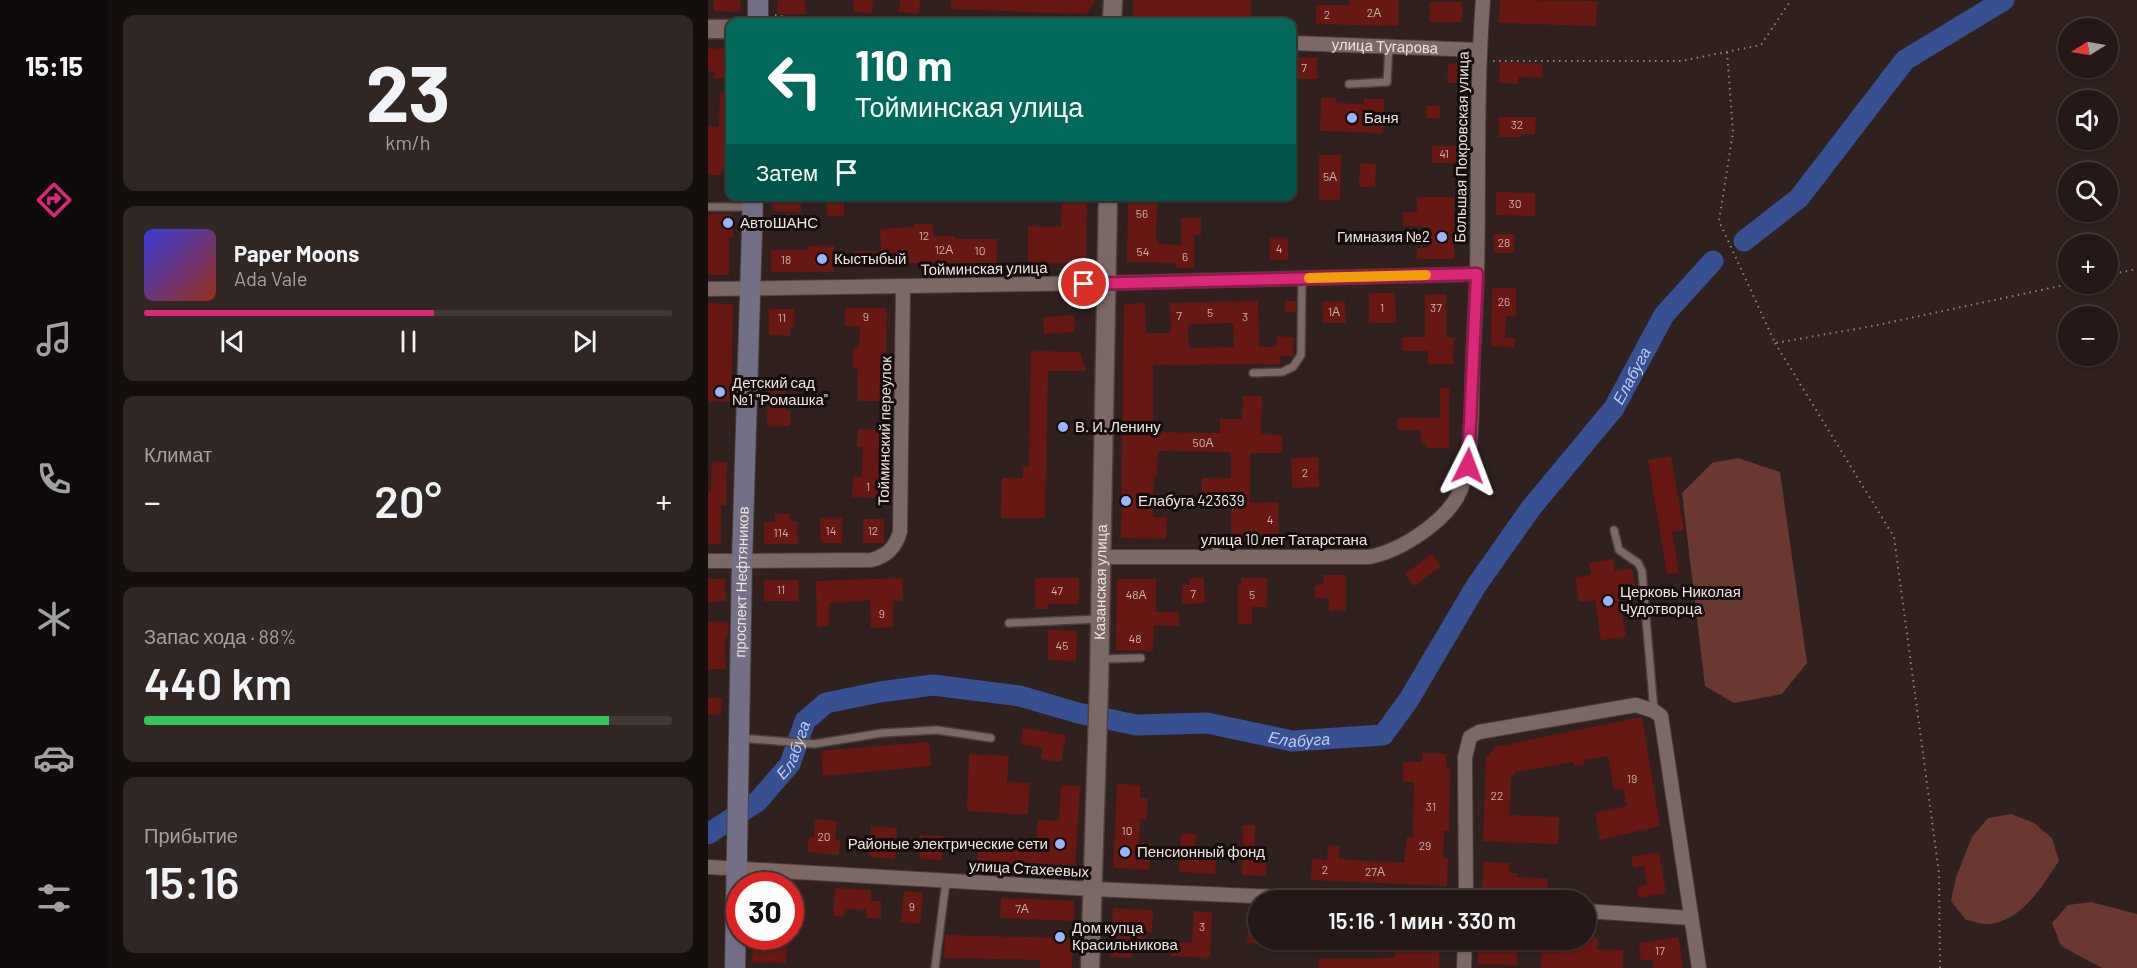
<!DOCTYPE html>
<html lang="ru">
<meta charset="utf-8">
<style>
body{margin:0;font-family:Barlow,sans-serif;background:#302624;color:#f1f3f6;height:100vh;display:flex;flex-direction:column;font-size:22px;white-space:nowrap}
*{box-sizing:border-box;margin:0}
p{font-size:20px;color:#a3a0a1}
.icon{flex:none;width:33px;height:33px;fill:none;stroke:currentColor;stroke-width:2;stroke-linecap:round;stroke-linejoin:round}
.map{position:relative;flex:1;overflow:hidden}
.sheet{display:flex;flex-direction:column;gap:15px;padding:15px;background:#140e0d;width:600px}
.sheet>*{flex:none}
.top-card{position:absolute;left:18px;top:18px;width:570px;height:183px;border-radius:12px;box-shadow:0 2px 4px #0004,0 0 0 2px #413836;background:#00695c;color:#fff;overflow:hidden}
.needle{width:39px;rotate:259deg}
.fabs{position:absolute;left:1350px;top:18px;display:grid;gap:12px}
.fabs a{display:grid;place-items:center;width:60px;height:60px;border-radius:50%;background:#241917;box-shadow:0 2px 4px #0004,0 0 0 2px #413836;font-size:30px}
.speed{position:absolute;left:18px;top:872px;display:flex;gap:12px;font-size:30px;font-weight:700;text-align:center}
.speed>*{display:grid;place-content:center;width:78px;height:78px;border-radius:50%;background:#241917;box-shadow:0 2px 4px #0004,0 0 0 2px #413836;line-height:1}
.speed .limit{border:9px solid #d22;background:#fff;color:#111}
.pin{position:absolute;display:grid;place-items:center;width:51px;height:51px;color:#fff;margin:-26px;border:3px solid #fff;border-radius:50%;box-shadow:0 2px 6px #0007}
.me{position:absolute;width:66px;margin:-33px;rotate:3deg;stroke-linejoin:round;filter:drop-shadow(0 0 4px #0008)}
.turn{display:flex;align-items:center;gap:21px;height:126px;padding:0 30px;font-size:27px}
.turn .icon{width:78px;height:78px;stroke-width:2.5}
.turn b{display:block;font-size:42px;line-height:51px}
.then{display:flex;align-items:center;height:57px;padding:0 30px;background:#0003;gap:12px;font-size:22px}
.big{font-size:45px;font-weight:600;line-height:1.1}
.sheet .card{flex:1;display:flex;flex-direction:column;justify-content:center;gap:9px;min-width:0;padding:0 21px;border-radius:12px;background:#302624}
.sheet .dial{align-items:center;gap:0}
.dial b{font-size:78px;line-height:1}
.song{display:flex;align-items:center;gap:18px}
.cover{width:72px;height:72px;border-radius:9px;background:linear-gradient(135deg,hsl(240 70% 55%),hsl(10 70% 35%))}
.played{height:6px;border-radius:3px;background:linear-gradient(90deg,#db2777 55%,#413836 55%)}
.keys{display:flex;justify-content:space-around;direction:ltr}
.heat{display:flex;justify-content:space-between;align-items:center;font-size:33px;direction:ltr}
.charge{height:9px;border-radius:4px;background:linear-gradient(90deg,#34c759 88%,#413836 0)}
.trip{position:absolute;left:540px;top:890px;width:348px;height:60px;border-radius:30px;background:#241917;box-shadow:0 2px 4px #0004,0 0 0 2px #413836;font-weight:600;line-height:60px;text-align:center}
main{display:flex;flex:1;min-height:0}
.tab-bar{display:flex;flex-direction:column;width:108px;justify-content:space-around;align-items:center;background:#0e0a09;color:#a3a0a1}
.tab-bar .icon{width:42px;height:42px}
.tab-bar .selected{color:#db2777}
.tab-bar b{font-size:27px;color:#f1f3f6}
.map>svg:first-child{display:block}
.green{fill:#693831}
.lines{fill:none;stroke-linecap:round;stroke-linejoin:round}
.river{stroke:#375092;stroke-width:21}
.building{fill:#671812;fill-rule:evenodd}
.service-casing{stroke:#4c3f3d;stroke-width:10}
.minor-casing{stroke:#4c3f3d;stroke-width:16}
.tertiary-casing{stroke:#4c3f3d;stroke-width:21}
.secondary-casing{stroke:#4c3f3d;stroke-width:22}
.path{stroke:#908381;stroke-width:2;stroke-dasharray:1.5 4.5;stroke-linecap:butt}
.service{stroke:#7c6966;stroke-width:7}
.minor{stroke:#7c6966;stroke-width:14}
.tertiary{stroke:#7c6966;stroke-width:18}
.secondary{stroke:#736f86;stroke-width:20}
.route-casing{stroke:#8e194d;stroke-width:15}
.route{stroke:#db2777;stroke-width:10}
.slow{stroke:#f59e0b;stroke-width:10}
.poi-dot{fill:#98b5fd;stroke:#140d0c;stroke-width:2}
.labels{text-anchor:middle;stroke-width:6;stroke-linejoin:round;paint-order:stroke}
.number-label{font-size:12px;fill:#cdb1ae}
.street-label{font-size:15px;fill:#efe4e2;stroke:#140d0c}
.poi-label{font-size:15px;fill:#efe4e2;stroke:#140d0c;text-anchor:start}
.water-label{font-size:16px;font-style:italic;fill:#bccdf4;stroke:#140d0c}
</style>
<main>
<nav class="tab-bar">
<b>15:15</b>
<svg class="icon selected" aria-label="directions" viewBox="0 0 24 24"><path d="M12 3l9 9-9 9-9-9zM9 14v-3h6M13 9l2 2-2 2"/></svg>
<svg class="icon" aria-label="music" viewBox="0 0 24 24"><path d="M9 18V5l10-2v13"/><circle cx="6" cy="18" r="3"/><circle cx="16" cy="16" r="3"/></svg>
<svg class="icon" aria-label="phone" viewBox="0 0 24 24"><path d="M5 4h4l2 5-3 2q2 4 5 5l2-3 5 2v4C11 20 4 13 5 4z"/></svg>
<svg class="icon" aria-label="climate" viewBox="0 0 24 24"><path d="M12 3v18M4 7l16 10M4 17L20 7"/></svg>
<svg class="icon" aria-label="car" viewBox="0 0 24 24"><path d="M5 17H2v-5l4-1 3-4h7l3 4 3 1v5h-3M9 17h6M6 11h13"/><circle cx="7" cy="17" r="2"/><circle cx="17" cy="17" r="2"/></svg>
<svg class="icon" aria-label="filters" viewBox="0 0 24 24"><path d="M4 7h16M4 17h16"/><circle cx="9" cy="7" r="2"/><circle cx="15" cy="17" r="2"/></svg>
</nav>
<section class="sheet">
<div class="card dial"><b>23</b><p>km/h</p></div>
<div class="card">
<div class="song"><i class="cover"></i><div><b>Paper Moons</b><p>Ada Vale</p></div></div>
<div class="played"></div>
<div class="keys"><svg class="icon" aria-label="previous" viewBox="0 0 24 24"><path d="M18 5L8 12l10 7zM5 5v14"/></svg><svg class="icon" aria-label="pause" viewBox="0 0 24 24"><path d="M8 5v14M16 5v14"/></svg><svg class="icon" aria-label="next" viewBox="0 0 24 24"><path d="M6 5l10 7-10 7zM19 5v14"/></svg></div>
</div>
<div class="card"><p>Климат</p>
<div class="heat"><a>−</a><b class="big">20°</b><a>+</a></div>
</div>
<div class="card"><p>Запас хода · 88%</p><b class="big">440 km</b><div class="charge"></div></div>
<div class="card"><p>Прибытие</p><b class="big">15:16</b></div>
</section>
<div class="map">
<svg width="1429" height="968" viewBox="0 0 1429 968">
<rect width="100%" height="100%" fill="#30211f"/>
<g class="green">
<polygon points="1030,458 1072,472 1099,663 1074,694 1026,703 997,686 974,493 1004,463"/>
<path d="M1303 814 1326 823 1344 838 1351 861C1334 886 1315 920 1282 924 1274 925 1265 921 1258 920L1243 901 1248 877 1264 837 1280 818Z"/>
<polygon points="1383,902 1429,914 1429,968 1394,968 1353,946 1344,923 1360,905"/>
</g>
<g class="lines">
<g class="river">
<polyline points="1036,241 1091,198 1197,60 1296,0"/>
<path id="s1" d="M0 834 50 801 82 764 97 721 118 703 172 692 225 685 312 696 370 713 428 725 499 723 584 741 675 735 700 701 768 586 823 508 906 408 956 315 1005 261"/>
</g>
</g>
<g class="building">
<polygon points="6,0 33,0 32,12 5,11"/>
<polygon points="69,0 97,0 98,14 70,14"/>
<polygon points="146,0 165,0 164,13 145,12"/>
<polygon points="192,0 212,0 211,13 191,12"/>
<polygon points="243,0 388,0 378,14 243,9"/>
<polygon points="425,0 543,0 543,19 511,19 511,22 425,21"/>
<polygon points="641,0 690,0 690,26 608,24 608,5 641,5"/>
<polygon points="792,0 889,1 888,26 791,23"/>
<rect x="722" y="2" width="32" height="20"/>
<polygon points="0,48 22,49 22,72 17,72 17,78 6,78 7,72 0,71"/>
<polygon points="609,57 609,79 584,79 584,58"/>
<polygon points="792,62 835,64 834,78 811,77 810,84 791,83"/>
<polygon points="740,64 751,64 750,83 739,83"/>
<polygon points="12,92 22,93 22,144 20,144 20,170 13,170 13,175 0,175 0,127 11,127"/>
<polygon points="613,98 628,98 628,103 656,104 656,99 676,99 675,133 612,131"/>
<rect x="718" y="106" width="14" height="12"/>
<polygon points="791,117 828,117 827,134 813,134 813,137 791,137"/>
<rect x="724" y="146" width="24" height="17"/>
<polygon points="611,155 633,155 632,200 611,200"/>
<polygon points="652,163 668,164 667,187 651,187"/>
<polygon points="788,192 827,193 827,216 788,215"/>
<polygon points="65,196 87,196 86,202 93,202 93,213 64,211"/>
<rect x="119" y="196" width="17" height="20"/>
<polygon points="354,196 379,196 378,264 320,263 320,226 353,227"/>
<polygon points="709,197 746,197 746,259 709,259 709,248 721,248 722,227 695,226 695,212 709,212"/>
<polygon points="420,202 449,203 448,241 451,241 451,244 473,245 473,218 493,218 493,235 486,235 486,268 468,268 468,263 419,262"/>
<polygon points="0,214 24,214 25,238 21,238 21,275 0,275"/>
<polygon points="206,224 225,224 225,236 247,236 247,239 289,239 289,263 204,263 146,267 146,251 173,251 172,229 206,227"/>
<rect x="786" y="234" width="20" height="19"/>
<rect x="562" y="238" width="18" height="22"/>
<polygon points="101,246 126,246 126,272 63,272 63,250 101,250"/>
<polygon points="784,288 808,288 808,316 798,316 797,338 807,338 806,347 783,346"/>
<polygon points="661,293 687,293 688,323 661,323"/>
<polygon points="738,294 738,337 746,338 745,364 720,364 720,351 694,351 695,337 717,337 717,295"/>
<path d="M550 301 551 347H568L569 336 586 337 585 356H572V364L445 365V432L512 433V419H534L535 396H554L553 434 574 435V453H542V503L570 502 571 538 523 539V498H494V478H523V452L450 451 449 476H446L445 517H459L458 539 413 538 416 304 437 303 438 333H463L462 303ZM525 323 526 347 481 348 480 324Z"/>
<polygon points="577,301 588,301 588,312 577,313"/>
<polygon points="637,301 638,323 615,323 614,302"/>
<polygon points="0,303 25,304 23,402 0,401"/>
<polygon points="137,308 179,308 177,401 150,401 150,369 145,369 145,348 151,348 152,327 137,326"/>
<polygon points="61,309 87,309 86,327 82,327 82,336 61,335"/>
<polygon points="366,315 367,332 336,334 335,317"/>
<polygon points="323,351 372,352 378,371 340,371 337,518 293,518 294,478 315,478 315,467 321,467"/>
<polygon points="60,381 78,381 78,411 82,411 82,426 59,426"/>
<polygon points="732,388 741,388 741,448 719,448 719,444 713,444 713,430 690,430 690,418 732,418"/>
<polygon points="150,429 176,430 175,498 144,497 145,477 154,477 155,447 149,447"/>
<polygon points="963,456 976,530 964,532 971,572 959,574 940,460"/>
<polygon points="610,457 611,487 584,488 583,458"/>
<polygon points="4,462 19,462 18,506 13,505 13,544 0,544 0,492 3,492"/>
<polygon points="67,514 82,514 82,521 89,521 90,544 56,544 56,522 67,522"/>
<polygon points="112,518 134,518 134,543 113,543"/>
<rect x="155" y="519" width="21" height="24"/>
<polygon points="724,554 733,566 706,586 697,574"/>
<polygon points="905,559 907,571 924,568 928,593 911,596 918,637 893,640 887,600 871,602 867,577 883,575 881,563"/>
<polygon points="615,575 638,575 638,610 621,611 621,598 607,598 607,585 616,584"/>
<polygon points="496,577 497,603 474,604 474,585 482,585 482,578"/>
<polygon points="194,578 195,601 185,601 185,627 163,628 162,600 121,603 121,626 109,627 108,581"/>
<polygon points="327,578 371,578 371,604 340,604 340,609 327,609"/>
<polygon points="533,578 559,578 559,607 544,607 544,624 530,624 530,584 534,584"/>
<polygon points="0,579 17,579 18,601 0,602"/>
<polygon points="409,579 448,579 448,612 471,612 471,626 446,625 445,651 408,650"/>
<polygon points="56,580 91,580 90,601 56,601"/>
<polygon points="0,622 20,622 20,636 17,637 18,669 0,669"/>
<polygon points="340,630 369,631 368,661 340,660"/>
<polygon points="0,697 14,698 13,715 0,714"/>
<polygon points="934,717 952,826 892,840 887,813 919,806 915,788 906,790 900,756 876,760 877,764 866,766 865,762 808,772 803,777 801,815 851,817 850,844 775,841 778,759 787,747"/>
<polygon points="315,728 358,735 353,762 333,759 335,748 313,744"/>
<polygon points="221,742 223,766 115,776 113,751"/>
<polygon points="714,753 738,754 738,767 742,767 741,831 736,831 735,858 740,858 739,886 603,880 604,859 619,860 620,846 631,846 631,859 696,863 699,837 705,837 706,782 695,782 695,762 714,762"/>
<polygon points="261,754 301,756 299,782 322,783 320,815 259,811"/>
<polygon points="409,784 432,785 432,798 440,799 438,819 432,819 431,843 443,844 441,870 405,868"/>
<polygon points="353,785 372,786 367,869 269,863 271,841 328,845 330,820 351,821"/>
<polygon points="107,819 129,821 127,840 132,840 131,855 99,852 101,837 106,837"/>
<polygon points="535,825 547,825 546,853 558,853 558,876 534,875"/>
<polygon points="163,826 189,828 187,859 161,857"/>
<polygon points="473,833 488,834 487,848 509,850 507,874 471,872"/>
<polygon points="212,835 235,836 234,860 211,859"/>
<polygon points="951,852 958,893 931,898 929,887 939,885 936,866 925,868 923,857"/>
<polygon points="775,862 802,863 801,873 809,873 809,877 840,879 839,893 774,891"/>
<polygon points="127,888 163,890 163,901 173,901 173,918 158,918 158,910 137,909 136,917 125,916"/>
<polygon points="196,891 215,893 212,924 193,922"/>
<polygon points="293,898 366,901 366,921 292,918"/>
<polygon points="82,899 96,900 95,920 82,919"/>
<polygon points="405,908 445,910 444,933 438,932 437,940 425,939 424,958 402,957"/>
<polygon points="486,911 504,912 502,958 462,956 462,941 484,943"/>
<polygon points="541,913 550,914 550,944 539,943"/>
<polygon points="237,935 365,938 364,968 332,968 332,960 236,958"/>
<polygon points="45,937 56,938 56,944 79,945 78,963 44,962"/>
<polygon points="878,937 890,937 889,950 915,950 915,968 833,968 834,948 809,948 809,965 770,964 770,939 878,939"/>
<polygon points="970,937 975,968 946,968 944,959 933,961 931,943"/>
<polygon points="686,939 732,939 731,968 611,968 611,959 686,958"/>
</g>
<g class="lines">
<defs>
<g id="service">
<polyline points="641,84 679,82 681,46"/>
<polyline points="0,207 42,207"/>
<polyline points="545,373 574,372 585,367 593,355 594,278"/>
<polyline points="906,530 911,550 930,563 934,571 946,711"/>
<polyline points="507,538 509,557"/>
<polyline points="301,623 391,619"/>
<polyline points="394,659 433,658"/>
<polyline points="32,738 106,744 174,733 229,730 283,738"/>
<polyline points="227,968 238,881"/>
</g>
<g id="minor">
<path id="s2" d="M584 43 771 50"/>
<polyline points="0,289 398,283 769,274"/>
<path d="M393 557H661C693 551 741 520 753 489 766 453 763 401 765 363 766 333 768 302 769 272 771 181 768 91 775 0"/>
<path d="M0 561 163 560C179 556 187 548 192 532L195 287"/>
<polyline points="0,867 384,889 640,900"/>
<polyline points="758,900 757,757 762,737 771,732 928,705 946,711 953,716 991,968"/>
<polyline points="878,911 983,918"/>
<polyline points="756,968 757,939"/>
</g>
<g id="tertiary">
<polyline points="404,22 405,0"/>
<polyline points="0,29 22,29"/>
<path id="s3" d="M382 968 391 683 400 196"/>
</g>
<g id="secondary">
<polyline points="50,22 50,0"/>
<path id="s4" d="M27 968 34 561 45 196"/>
</g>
</defs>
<use href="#service" class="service-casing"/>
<use href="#minor" class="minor-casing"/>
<use href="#tertiary" class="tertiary-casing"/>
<use href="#secondary" class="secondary-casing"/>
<g class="path">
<polyline points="67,15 103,21 144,22"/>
<polyline points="1019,52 1025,132 1011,221 1067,343 1165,326 1361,284"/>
<polyline points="785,61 973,61 1053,45 1083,0"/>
<polyline points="1400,275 1429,269"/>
<polyline points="1067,343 1186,537 1231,873 1232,968"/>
</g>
<use href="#service" class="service"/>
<use href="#minor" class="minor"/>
<use href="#tertiary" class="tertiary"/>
<use href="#secondary" class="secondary"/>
</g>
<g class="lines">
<defs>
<polyline id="route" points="376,284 769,274 760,466"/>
</defs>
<use href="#route" class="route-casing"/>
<use href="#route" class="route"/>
<polyline class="slow" points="601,278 718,275"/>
</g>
<g class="poi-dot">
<circle cx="644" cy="118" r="6"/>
<circle cx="20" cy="223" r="6"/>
<circle cx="734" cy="237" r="6"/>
<circle cx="114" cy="259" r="6"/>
<circle cx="12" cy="392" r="6"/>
<circle cx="355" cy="427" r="6"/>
<circle cx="418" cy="501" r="6"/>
<circle cx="900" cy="601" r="6"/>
<circle cx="352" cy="844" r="6"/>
<circle cx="417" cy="852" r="6"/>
<circle cx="352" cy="937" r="6"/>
</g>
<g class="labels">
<g class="number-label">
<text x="666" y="17">2А</text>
<text x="619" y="19">2</text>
<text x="596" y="72">7</text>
<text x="809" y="129">32</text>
<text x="736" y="158">41</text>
<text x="622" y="181">5А</text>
<text x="807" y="208">30</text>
<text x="434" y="218">56</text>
<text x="216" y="240">12</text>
<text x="796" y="247">28</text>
<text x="571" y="253">4</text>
<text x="236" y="254">12А</text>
<text x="272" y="255">10</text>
<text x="435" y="256">54</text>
<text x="477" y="261">6</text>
<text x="78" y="264">18</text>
<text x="796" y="306">26</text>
<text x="674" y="312">1</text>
<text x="728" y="312">37</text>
<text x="626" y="316">1А</text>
<text x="502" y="317">5</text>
<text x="471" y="320">7</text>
<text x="158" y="321">9</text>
<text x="537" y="321">3</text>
<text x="74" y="322">11</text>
<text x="495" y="447">50А</text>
<text x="597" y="477">2</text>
<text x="160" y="491">1</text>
<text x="562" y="524">4</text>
<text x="123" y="535">14</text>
<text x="165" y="535">12</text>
<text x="73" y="537">114</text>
<text x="73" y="594">11</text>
<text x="349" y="595">47</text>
<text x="485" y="598">7</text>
<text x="428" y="599">48А</text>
<text x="544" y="599">5</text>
<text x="174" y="618">9</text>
<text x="427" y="643">48</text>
<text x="354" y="650">45</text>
<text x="924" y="783">19</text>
<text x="789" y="800">22</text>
<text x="723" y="811">31</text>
<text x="419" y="835">10</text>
<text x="116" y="841">20</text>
<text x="717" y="850">29</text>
<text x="617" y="874">2</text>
<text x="667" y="876">27А</text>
<text x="204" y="911">9</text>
<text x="314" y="913">7А</text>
<text x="494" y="931">3</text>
<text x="952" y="955">17</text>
</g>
<g class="street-label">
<text dy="5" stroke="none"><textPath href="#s2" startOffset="93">улица Тугарова</textPath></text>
<text transform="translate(754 147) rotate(-89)" y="5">Большая Покровская улица</text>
<text transform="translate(276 269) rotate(-1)" y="5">Тойминская улица</text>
<text transform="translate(177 431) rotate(-89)" y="5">Тойминский переулок</text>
<text x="576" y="545">улица 10 лет Татарстана</text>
<text dy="5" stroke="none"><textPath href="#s4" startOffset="386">проспект Нефтяников</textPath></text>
<text dy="5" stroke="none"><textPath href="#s3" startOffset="386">Казанская улица</textPath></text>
<text transform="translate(321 869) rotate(3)" y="5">улица Стахеевых</text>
</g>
<g class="poi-label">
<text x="656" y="123">Баня</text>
<text x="32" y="228">АвтоШАНС</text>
<text x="722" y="242" text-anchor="end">Гимназия №2</text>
<text x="126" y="264">Кыстыбый</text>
<text x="24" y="388">Детский сад<tspan x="24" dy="17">№1 "Ромашка"</tspan></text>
<text x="367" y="432">В. И. Ленину</text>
<text x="430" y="506">Елабуга 423639</text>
<text x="912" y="597">Церковь Николая<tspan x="912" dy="17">Чудотворца</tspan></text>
<text x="340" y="849" text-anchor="end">Районые электрические сети</text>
<text x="429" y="857">Пенсионный фонд</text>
<text x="364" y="933">Дом купца<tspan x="364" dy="17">Красильникова</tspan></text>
</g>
<g class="water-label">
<text dy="6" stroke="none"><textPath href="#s1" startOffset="1185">Елабуга</textPath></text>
<text dy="6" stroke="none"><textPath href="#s1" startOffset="663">Елабуга</textPath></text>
<text dy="6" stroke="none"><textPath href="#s1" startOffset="123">Елабуга</textPath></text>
</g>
</g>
</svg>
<div class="fabs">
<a><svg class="needle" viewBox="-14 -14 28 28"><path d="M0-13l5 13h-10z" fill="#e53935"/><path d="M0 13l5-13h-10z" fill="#a3a0a1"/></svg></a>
<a><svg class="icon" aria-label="sound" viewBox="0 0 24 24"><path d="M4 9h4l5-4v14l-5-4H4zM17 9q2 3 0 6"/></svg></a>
<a><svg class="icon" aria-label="search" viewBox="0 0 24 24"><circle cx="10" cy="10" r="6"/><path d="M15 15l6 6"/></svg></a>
<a>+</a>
<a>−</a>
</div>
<div class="speed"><div class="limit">30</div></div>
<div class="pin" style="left:376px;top:284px;background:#d93025"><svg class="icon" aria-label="arrive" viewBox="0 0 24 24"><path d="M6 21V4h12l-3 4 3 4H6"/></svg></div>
<svg class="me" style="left:760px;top:466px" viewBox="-20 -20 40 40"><path d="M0-17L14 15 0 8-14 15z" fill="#db2777" stroke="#fff" stroke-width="4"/></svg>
<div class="trip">15:16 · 1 мин · 330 m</div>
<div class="top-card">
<div class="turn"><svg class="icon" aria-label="left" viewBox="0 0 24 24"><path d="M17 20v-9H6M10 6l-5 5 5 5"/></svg><div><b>110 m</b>Тойминская улица</div></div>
<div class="then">Затем<svg class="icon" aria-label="arrive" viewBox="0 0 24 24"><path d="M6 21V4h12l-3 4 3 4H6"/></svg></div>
</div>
</div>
</main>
